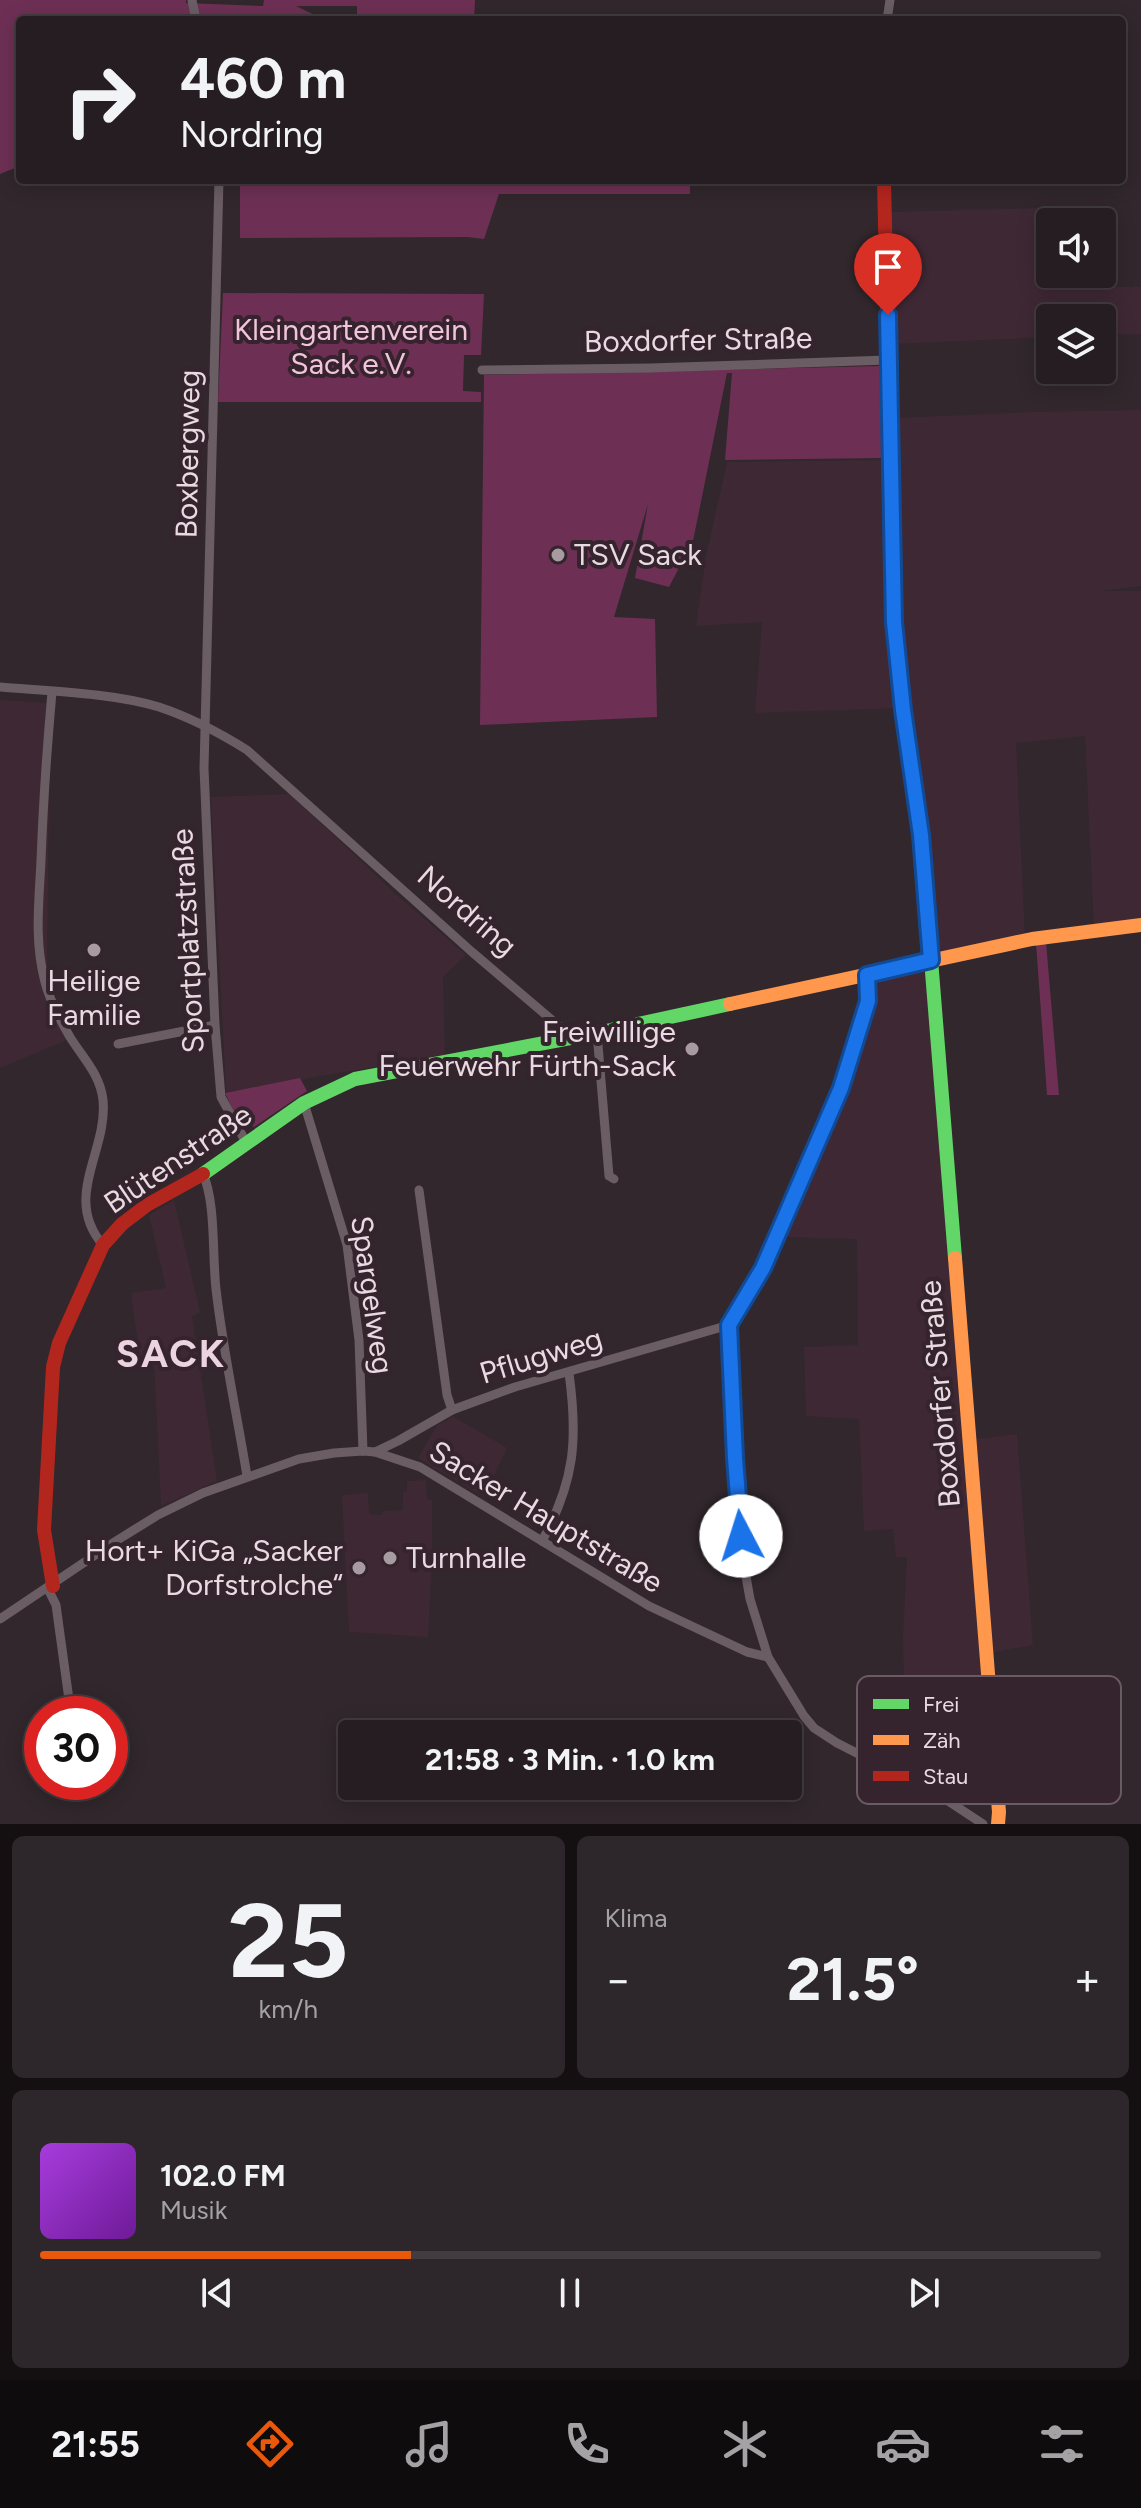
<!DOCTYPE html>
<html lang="de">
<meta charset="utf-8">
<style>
body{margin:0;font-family:Figtree,sans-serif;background:#2d262a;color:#f1f3f6;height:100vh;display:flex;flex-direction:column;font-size:30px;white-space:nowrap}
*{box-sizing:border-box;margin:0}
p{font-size:26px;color:#a3a2a5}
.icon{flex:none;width:44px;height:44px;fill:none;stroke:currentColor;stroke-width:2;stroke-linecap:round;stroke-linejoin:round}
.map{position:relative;height:1824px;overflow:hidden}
.details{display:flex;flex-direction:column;gap:12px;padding:12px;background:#141012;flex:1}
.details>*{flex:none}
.top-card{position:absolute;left:16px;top:16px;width:1110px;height:168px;border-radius:8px;box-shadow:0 4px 20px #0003,0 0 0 2px #423b3f;background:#251d21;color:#f1f3f6;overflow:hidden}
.buttons{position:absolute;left:1036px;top:208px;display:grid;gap:16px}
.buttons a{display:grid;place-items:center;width:80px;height:80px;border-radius:8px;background:#251d21;box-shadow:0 4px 20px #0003,0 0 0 2px #423b3f;font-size:40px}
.speed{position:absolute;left:24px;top:1696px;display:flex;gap:16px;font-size:40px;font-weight:700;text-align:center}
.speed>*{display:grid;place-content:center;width:104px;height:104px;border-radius:50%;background:#251d21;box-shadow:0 4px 20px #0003,0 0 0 2px #423b3f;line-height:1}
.speed .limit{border:12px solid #d22;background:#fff;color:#111}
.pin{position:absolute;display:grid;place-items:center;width:68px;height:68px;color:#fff;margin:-82px -34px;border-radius:50% 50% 50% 0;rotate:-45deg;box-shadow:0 0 8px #0007}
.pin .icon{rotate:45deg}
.me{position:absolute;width:88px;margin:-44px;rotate:355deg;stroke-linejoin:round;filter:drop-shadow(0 0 6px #0008)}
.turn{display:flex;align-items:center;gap:28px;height:168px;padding:0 32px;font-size:36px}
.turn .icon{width:104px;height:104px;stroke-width:2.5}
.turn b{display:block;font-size:56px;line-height:68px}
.big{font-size:60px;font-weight:700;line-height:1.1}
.details .widget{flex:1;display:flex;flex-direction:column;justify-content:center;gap:12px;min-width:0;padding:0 28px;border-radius:12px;background:#2d262a}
.details .dial{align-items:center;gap:0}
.dial b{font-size:104px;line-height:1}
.song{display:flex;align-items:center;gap:24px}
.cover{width:96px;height:96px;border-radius:12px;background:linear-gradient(135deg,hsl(280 70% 55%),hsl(280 70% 35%))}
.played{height:8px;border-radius:4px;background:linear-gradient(90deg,#ea580c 35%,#423b3f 35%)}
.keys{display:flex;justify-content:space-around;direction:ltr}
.heat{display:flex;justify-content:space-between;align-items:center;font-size:44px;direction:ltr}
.details .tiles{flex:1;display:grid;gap:12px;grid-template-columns:1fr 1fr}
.widget:last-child{grid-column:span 2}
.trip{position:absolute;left:338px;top:1720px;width:464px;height:80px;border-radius:8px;background:#251d21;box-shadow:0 4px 20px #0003,0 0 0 2px #423b3f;font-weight:700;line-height:80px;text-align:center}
.tabs{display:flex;height:128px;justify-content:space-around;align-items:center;background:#0f0c0d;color:#a3a2a5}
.tabs .icon{width:56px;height:56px}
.tabs .active{color:#ea580c}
.tabs b{font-size:36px;color:#f1f3f6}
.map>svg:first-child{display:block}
.built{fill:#3e2834}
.green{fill:#6d3054}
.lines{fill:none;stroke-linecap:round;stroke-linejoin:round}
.street{stroke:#6a5d64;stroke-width:9}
.fast{stroke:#63d668;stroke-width:14}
.slow{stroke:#ff974d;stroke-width:14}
.jam{stroke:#b3261e;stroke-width:14}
.route-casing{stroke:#114b97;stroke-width:20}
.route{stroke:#1a73e8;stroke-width:14}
.poi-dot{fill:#a79ba1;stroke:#35232d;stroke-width:3}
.labels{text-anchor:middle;stroke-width:8;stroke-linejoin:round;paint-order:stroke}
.park-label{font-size:30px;fill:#f2c4dc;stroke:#35232d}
.street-label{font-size:30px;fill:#e7dae0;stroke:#35232d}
.poi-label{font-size:30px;fill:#e7dae0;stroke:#35232d;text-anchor:start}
.district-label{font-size:38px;font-weight:bold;letter-spacing:2px;fill:#ebd3df;stroke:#35232d}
.key{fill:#35232d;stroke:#6a5a63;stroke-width:2}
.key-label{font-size:22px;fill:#e7dae0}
</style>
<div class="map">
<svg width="1141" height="1824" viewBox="0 0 1141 1824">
<rect width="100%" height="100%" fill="#31272c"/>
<g class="built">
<polygon points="1081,207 1081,222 1050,222 1050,274 1083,274 1083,287 1141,287 1141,334 1102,335 1102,318 1050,318 1050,337 893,344 889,212"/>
<polygon points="1141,410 1141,586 1100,591 1141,591 1141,922 1094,928 1085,736 1016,743 1025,938 943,952 937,945 898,708 755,713 762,622 696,626 706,556 727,462 894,460 894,418 1035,412"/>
<polygon points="0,700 50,703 47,970 67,1040 0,1068"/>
<polygon points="290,794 398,896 466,955 443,977 445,1055 226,1092 211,797"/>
<polygon points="929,968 976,1439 1017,1434 1033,1645 991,1653 984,1675 929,1678 935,1783 906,1774 903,1636 907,1557 896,1557 893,1529 864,1531 859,1419 806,1416 804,1347 858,1345 857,1239 787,1237 876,978"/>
<polygon points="174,1200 200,1312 192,1316 217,1481 161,1506 154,1364 141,1365 131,1293 166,1288 149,1215"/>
<polygon points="454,1417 507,1448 484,1497 418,1458 437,1425"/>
<polygon points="426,1480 427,1499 432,1500 432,1557 428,1637 349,1632 342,1495 368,1493 369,1514 382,1515 383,1511 403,1510 403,1492 407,1491 407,1481"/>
</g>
<g class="green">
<polygon points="0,0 186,0 186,3 263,6 264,0 475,0 474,20 357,20 357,6 296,6 325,20 20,20 20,166 0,174"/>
<polygon points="240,180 690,180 690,194 499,194 484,239 467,237 240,238"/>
<polygon points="223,293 484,294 481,355 464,355 463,391 481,392 481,402 218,402"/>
<polygon points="880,366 882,458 725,460 732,373 727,373 693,541 669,587 635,578 648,504 614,617 655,619 657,717 480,725 484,375"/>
<polygon points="1046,942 1059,1095 1047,1095 1036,943"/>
<polygon points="300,1078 307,1091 254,1127 238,1120 225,1093"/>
</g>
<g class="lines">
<g class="street">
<polyline points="192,0 196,20"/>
<polyline points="887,20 890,0"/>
<polyline points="219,180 204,768 215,1025 221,1097 247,1144"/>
<polyline points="482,370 650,368 888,360"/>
<path d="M0 687C48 691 113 693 159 707 189 717 220 733 247 750L472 952 573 1038"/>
<path d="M52 692C47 748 43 805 41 861 39 902 34 941 45 982 50 1001 60 1020 70 1037 83 1058 100 1074 103 1100 108 1152 62 1197 103 1245"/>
<polyline points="867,975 868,1001 841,1088 763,1268 729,1325 735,1458 744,1565 750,1599 768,1657 804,1716 814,1728 837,1743 939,1795 983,1824"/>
<polyline points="597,1033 609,1176 614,1179"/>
<polyline points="118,1044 215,1025"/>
<polyline points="304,1103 347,1245 359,1340 363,1451"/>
<path d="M203 1174C216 1203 212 1254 216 1289 223 1351 237 1414 247 1476"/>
<polyline points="419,1190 447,1395 452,1410"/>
<polyline points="375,1452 398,1441 452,1410 515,1387 729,1325"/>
<path d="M542 1541C575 1481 578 1439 569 1373"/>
<polyline points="48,1589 56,1605 70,1707 69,1714"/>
<polyline points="0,1619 116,1541 158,1515 203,1493 299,1459 334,1453 363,1451 375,1452 420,1467 649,1606 747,1652 768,1657"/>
</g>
<g class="fast">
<polyline points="915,795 921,835 955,1258"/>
<polyline points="203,1174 304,1103 355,1079 597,1033 730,1004"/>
</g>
<g class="slow">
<polyline points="730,1004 1032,939 1141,925"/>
<polyline points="955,1258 999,1812 998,1824"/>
</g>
<g class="jam">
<polyline points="884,180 894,622 903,710 915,795"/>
<polyline points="53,1586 44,1530 53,1367 59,1343 103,1245 122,1224 147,1205 203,1174"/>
</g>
</g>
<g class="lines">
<defs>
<polyline id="route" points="741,1536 735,1458 729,1325 763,1268 841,1088 868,1001 867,975 931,960 921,835 903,710 894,622 888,315"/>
</defs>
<use href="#route" class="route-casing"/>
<use href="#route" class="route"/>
</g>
<g class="poi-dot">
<circle cx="558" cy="555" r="8"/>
<circle cx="94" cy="950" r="8"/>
<circle cx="692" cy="1049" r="8"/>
<circle cx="390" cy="1558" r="8"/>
<circle cx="359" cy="1568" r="8"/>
</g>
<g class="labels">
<g class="park-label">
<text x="351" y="340">Kleingartenverein<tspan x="351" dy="34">Sack e.V.</tspan></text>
</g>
<g class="street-label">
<text transform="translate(698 340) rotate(-1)" y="10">Boxdorfer Straße</text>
<text transform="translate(188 454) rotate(-89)" y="10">Boxbergweg</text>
<text transform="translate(467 911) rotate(41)" y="10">Nordring</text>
<text transform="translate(188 941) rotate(-93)" y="10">Sportplatzstraße</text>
<text transform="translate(178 1159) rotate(-34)" y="10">Blütenstraße</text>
<text transform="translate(372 1295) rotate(82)" y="10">Spargelweg</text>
<text transform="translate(541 1356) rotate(-17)" y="10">Pflugweg</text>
<text transform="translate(940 1394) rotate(-95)" y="10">Boxdorfer Straße</text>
<text transform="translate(546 1517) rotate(31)" y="10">Sacker Hauptstraße</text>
</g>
<g class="poi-label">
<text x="574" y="565">TSV Sack</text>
<text x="94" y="991" text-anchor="middle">Heilige<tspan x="94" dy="34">Familie</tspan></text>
<text x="676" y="1042" text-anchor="end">Freiwillige<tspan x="676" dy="34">Feuerwehr Fürth-Sack</tspan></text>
<text x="343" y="1561" text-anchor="end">Hort+ KiGa „Sacker<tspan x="343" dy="34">Dorfstrolche“</tspan></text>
<text x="406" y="1568">Turnhalle</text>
</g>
<g class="district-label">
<text x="171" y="1367">SACK</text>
</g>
</g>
<rect x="857" y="1676" width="264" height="128" rx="12" class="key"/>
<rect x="873" y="1699" width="36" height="10" fill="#63d668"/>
<rect x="873" y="1735" width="36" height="10" fill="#ff974d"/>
<rect x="873" y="1771" width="36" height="10" fill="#b3261e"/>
<g class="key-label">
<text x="923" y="1712">Frei</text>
<text x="923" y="1748">Zäh</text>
<text x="923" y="1784">Stau</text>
</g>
</svg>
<div class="buttons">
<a><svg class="icon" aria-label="sound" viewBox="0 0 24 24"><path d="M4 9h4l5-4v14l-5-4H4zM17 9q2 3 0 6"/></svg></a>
<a><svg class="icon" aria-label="layers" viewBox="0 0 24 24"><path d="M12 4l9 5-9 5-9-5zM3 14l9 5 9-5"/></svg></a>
</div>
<div class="speed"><div class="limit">30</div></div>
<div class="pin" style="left:888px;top:315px;background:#d93025"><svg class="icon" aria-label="arrive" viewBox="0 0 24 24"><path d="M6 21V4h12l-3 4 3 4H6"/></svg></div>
<svg class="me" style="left:741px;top:1536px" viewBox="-20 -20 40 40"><circle r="19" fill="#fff"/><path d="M0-13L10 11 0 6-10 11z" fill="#1a73e8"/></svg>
<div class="trip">21:58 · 3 Min. · 1.0 km</div>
<div class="top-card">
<div class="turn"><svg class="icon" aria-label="right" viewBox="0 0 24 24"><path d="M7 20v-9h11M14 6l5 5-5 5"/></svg><div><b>460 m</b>Nordring</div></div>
</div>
</div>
<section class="details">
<div class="tiles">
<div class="widget dial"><b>25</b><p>km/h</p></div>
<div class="widget"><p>Klima</p>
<div class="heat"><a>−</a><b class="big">21.5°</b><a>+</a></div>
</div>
<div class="widget">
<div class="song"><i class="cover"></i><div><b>102.0 FM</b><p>Musik</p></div></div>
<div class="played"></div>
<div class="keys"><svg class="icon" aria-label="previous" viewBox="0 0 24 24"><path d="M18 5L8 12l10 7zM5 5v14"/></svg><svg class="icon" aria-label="pause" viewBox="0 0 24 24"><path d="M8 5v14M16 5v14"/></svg><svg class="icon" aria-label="next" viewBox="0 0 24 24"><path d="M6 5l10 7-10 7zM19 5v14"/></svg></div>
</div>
</div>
</section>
<nav class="tabs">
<b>21:55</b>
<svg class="icon active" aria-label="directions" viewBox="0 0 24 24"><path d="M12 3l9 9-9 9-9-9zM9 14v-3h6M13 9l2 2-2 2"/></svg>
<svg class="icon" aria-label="music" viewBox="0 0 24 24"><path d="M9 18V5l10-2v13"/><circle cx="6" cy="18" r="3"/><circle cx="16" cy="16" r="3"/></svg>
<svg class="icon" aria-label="phone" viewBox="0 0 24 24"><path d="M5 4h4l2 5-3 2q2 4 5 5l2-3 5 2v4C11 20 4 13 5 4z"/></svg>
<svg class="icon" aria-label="climate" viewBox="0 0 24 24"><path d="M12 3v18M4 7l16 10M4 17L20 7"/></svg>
<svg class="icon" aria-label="car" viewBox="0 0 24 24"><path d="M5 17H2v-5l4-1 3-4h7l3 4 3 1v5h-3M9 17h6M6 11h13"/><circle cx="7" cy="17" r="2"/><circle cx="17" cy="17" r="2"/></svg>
<svg class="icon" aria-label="filters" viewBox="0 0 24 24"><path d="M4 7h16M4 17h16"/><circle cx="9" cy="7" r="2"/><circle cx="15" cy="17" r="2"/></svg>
</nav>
